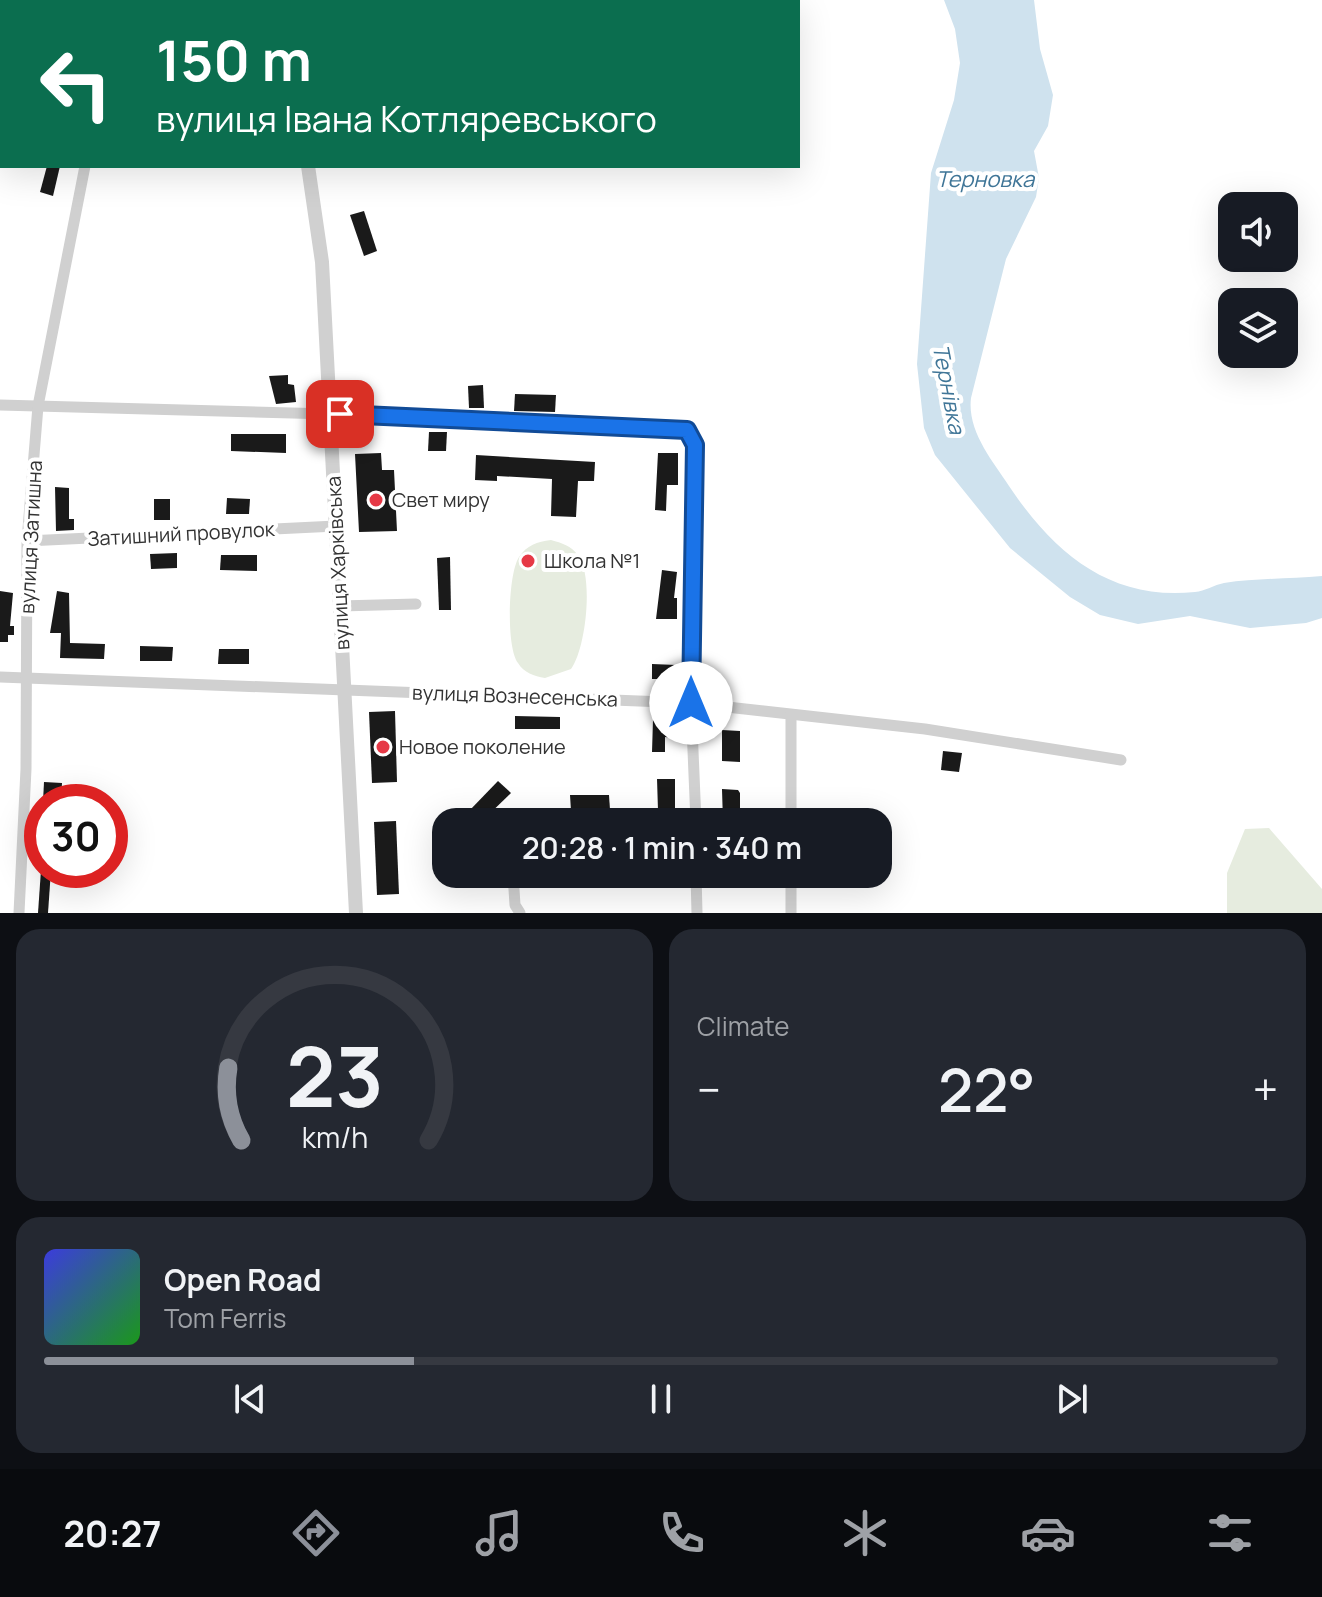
<!DOCTYPE html>
<meta charset="utf-8">
<style>
body{margin:0;font-family:Manrope,sans-serif;background:#242831;color:#f1f3f6;height:100vh;display:flex;flex-direction:column;font-size:30px;white-space:nowrap}
*{box-sizing:border-box;margin:0}
p{font-size:26px;color:#9ea1a6}
.icon{flex:none;width:44px;height:44px;fill:none;stroke:currentColor;stroke-width:2;stroke-linecap:round;stroke-linejoin:round}
.map{position:relative;height:913px;overflow:hidden}
.panel{display:flex;flex-direction:column;gap:16px;padding:16px;background:#0d0f14;flex:1}
.panel>*{flex:none}
.guide{position:absolute;left:0px;top:0px;width:800px;height:168px;box-shadow:0 8px 32px #0002;background:#0b6e4f;color:#fff;overflow:hidden}
.tools{position:absolute;left:1218px;top:192px;display:grid;gap:16px}
.tools a{display:grid;place-items:center;width:80px;height:80px;border-radius:16px;background:#171b24;box-shadow:0 8px 32px #0002;font-size:40px}
.speed{position:absolute;left:24px;top:784px;display:flex;gap:16px;font-size:40px;font-weight:700;text-align:center}
.speed>*{display:grid;place-content:center;width:104px;height:104px;border-radius:50%;background:#171b24;box-shadow:0 8px 32px #0002;line-height:1}
.speed .limit{border:12px solid #d22;background:#fff;color:#111}
.pin{position:absolute;display:grid;place-items:center;width:68px;height:68px;color:#fff;margin:-34px;border-radius:16px;box-shadow:0 4px 12px #0006}
.me{position:absolute;width:88px;margin:-44px;rotate:0deg;stroke-linejoin:round;filter:drop-shadow(0 0 6px #0008)}
.turn{display:flex;align-items:center;gap:28px;height:168px;padding:0 24px;font-size:36px}
.turn .icon{width:104px;height:104px;stroke-width:2.5}
.turn b{display:block;font-size:56px;line-height:68px}
.big{font-size:60px;font-weight:600;line-height:1.1}
.panel .widget{flex:1;display:flex;flex-direction:column;justify-content:center;gap:12px;min-width:0;padding:0 28px;border-radius:24px;background:#242831}
.panel .dial{align-items:center;gap:0}
.dial svg{height:208px;overflow:visible;fill:none;stroke:#363941;stroke-width:7;stroke-linecap:round;text-anchor:middle}
.dial text{fill:#f1f3f6;stroke:none}
.song{display:flex;align-items:center;gap:24px}
.cover{width:96px;height:96px;border-radius:12px;background:linear-gradient(135deg,hsl(240 70% 55%),hsl(120 70% 35%))}
.played{height:8px;border-radius:4px;background:linear-gradient(90deg,#8c9099 30%,#363941 30%)}
.keys{display:flex;justify-content:space-around;direction:ltr}
.heat{display:flex;justify-content:space-between;align-items:center;font-size:44px;direction:ltr}
.panel .tiles{flex:1;display:grid;gap:16px;grid-template-columns:1fr 1fr}
.widget:last-child{grid-column:span 2}
.trip{position:absolute;left:432px;top:808px;width:460px;height:80px;border-radius:24px;background:#171b24;box-shadow:0 8px 32px #0002;font-weight:600;line-height:80px;text-align:center}
.tab-bar{display:flex;height:128px;justify-content:space-around;align-items:center;background:#090b0e;color:#9ea1a6}
.tab-bar .icon{width:56px;height:56px}
.tab-bar .active{color:#8c9099}
.tab-bar b{font-size:36px;color:#f1f3f6}
.map>svg:first-child{display:block}
.green{fill:#e6ecdf}
.water{fill:#cfe2ee}
.building{fill:#1a1a1a}
.lines{fill:none;stroke-linecap:round;stroke-linejoin:round}
.minor{stroke:#d0d0d0;stroke-width:11}
.tertiary{stroke:#d0d0d0;stroke-width:14}
.route-casing{stroke:#114b97;stroke-width:20}
.route{stroke:#1a73e8;stroke-width:14}
.poi-dot{fill:#e63946;stroke:#fff;stroke-width:3}
.labels{text-anchor:middle;stroke-width:8;stroke-linejoin:round;paint-order:stroke}
.poi-label{font-size:20px;fill:#333;stroke:#fff;text-anchor:start}
.street-label{font-size:20px;fill:#333;stroke:#fff}
.water-label{font-size:22px;font-style:italic;fill:#3f7597;stroke:#fff}
</style>
<div class="map">
<svg width="1322" height="913" viewBox="0 0 1322 913">
<rect width="100%" height="100%" fill="#fff"/>
<g class="green">
<path d="M551 540C562 543 571 546 578 555 594 576 586 649 571 669L545 678C534 676 524 673 518 663 506 647 508 574 519 557 527 545 537 542 551 540Z"/>
<polygon points="1269,828 1322,889 1322,913 1227,913 1227,873 1245,829"/>
</g>
<path class="water" d="M944 0H1034L1040 49 1053 95 1048 126 1034 151 1039 178 1036 197 1006 259 971 398C967 431 992 460 1009 486 1054 553 1110 601 1195 592 1205 591 1214 585 1224 583 1256 578 1290 579 1322 576V618L1306 623 1250 628 1190 616 1138 624 1100 615 1070 597 1010 548 935 455 924 428 917 364 931 173 954 100 960 63 955 29Z"/>
<g class="building">
<polygon points="47,166 60,166 53,196 40,192"/>
<polygon points="364,211 377,251 364,256 350,215"/>
<polygon points="288,375 288,384 294,385 296,402 276,404 269,376"/>
<polygon points="483,385 484,408 469,408 468,386"/>
<polygon points="515,394 556,395 555,412 514,411"/>
<polygon points="429,432 447,432 446,451 428,451"/>
<polygon points="231,434 286,434 286,453 231,451"/>
<polygon points="381,453 382,470 394,470 397,531 359,532 355,454"/>
<polygon points="658,453 678,453 678,485 667,485 666,511 655,510"/>
<polygon points="476,455 595,462 594,481 578,481 576,517 551,516 552,479 497,476 497,481 475,480"/>
<polygon points="55,487 69,488 69,519 74,519 74,530 56,531"/>
<polygon points="227,498 250,499 249,514 226,514"/>
<rect x="154" y="499" width="16" height="21"/>
<polygon points="177,553 177,568 151,569 150,554"/>
<polygon points="221,555 257,555 257,571 220,570"/>
<polygon points="450,557 451,610 439,610 437,558"/>
<polygon points="662,570 677,572 674,598 677,598 677,619 656,619"/>
<polygon points="0,591 13,593 10,626 14,626 14,635 8,635 8,642 0,642"/>
<polygon points="57,591 69,593 70,643 105,644 104,659 60,658 61,633 50,633"/>
<polygon points="140,646 173,647 172,661 140,661"/>
<polygon points="219,649 249,649 249,664 218,664"/>
<polygon points="652,664 676,665 675,679 652,679"/>
<polygon points="395,711 397,782 372,783 369,712"/>
<polygon points="515,716 560,717 560,729 515,729"/>
<polygon points="653,720 674,721 674,738 665,737 665,752 652,752"/>
<polygon points="722,730 740,731 740,762 722,761"/>
<polygon points="943,751 962,753 959,772 941,770"/>
<polygon points="657,779 675,779 675,811 658,811"/>
<polygon points="498,781 511,793 481,822 469,811"/>
<polygon points="44,782 62,783 61,802 43,802"/>
<polygon points="722,789 738,790 740,793 740,822 723,822"/>
<polygon points="570,795 609,795 610,810 571,811"/>
<polygon points="396,821 399,894 377,895 374,822"/>
<polygon points="41,870 51,870 48,913 38,913"/>
</g>
<g class="lines">
<g class="minor">
<polyline points="157,2 157,0"/>
<polyline points="0,405 330,414 687,430 695,445 691,703 696,822"/>
<polyline points="27,541 336,526"/>
<polyline points="340,606 416,604"/>
<polyline points="0,677 691,703 925,729 1121,760"/>
<polyline points="538,822 570,822"/>
<polyline points="791,822 791,715"/>
<polyline points="513,874 515,905 520,913"/>
<polyline points="696,874 697,913"/>
<polyline points="19,913 26,769 27,541 38,406 85,166"/>
<polyline points="791,913 791,874"/>
</g>
<g class="tertiary">
<polyline points="248,0 249,2"/>
<polyline points="308,166 322,262 356,913"/>
</g>
</g>
<g class="lines">
<defs>
<polyline id="route" points="340,414 687,430 695,445 691,703"/>
</defs>
<use href="#route" class="route-casing"/>
<use href="#route" class="route"/>
</g>
<g class="poi-dot">
<circle cx="376" cy="500" r="8"/>
<circle cx="528" cy="561" r="8"/>
<circle cx="383" cy="747" r="8"/>
</g>
<g class="labels">
<g class="poi-label">
<text x="392" y="507">Свет миру</text>
<text x="544" y="568">Школа №1</text>
<text x="399" y="754">Новое поколение</text>
</g>
<g class="street-label">
<text transform="translate(181 534) rotate(-3)" y="7">Затишний провулок</text>
<text transform="translate(31 537) rotate(-87)" y="7">вулиця Затишна</text>
<text transform="translate(338 563) rotate(-93)" y="7">вулиця Харківська</text>
<text transform="translate(515 696) rotate(2)" y="7">вулиця Вознесенська</text>
</g>
<g class="water-label">
<text x="985" y="187">Терновка</text>
<text transform="translate(949 389) rotate(79)" y="8">Тернівка</text>
</g>
</g>
</svg>
<div class="tools">
<a><svg class="icon" aria-label="sound" viewBox="0 0 24 24"><path d="M4 9h4l5-4v14l-5-4H4zM17 9q2 3 0 6"/></svg></a>
<a><svg class="icon" aria-label="layers" viewBox="0 0 24 24"><path d="M12 4l9 5-9 5-9-5zM3 14l9 5 9-5"/></svg></a>
</div>
<div class="speed"><div class="limit">30</div></div>
<div class="pin" style="left:340px;top:414px;background:#d93025"><svg class="icon" aria-label="arrive" viewBox="0 0 24 24"><path d="M6 21V4h12l-3 4 3 4H6"/></svg></div>
<svg class="me" style="left:691px;top:703px" viewBox="-20 -20 40 40"><circle r="19" fill="#fff"/><path d="M0-13L10 11 0 6-10 11z" fill="#1a73e8"/></svg>
<div class="trip">20:28 · 1 min · 340 m</div>
<div class="guide">
<div class="turn"><svg class="icon" aria-label="left" viewBox="0 0 24 24"><path d="M17 20v-9H6M10 6l-5 5 5 5"/></svg><div><b>150 m</b>вулиця Івана Котляревського</div></div>
</div>
</div>
<section class="panel">
<div class="tiles">
<div class="widget dial"><svg viewBox="0 0 100 80">
<path d="M14 69A42 42 0 1 1 86 69"/>
<path d="M14 69A42 42 0 0 1 9 41" stroke="#8c9099"/>
<text x="50" y="56" font-size="32" font-weight="700">23</text>
<text x="50" y="72" font-size="11">km/h</text>
</svg></div>
<div class="widget"><p>Climate</p>
<div class="heat"><a>−</a><b class="big">22°</b><a>+</a></div>
</div>
<div class="widget">
<div class="song"><i class="cover"></i><div><b>Open Road</b><p>Tom Ferris</p></div></div>
<div class="played"></div>
<div class="keys"><svg class="icon" aria-label="previous" viewBox="0 0 24 24"><path d="M18 5L8 12l10 7zM5 5v14"/></svg><svg class="icon" aria-label="pause" viewBox="0 0 24 24"><path d="M8 5v14M16 5v14"/></svg><svg class="icon" aria-label="next" viewBox="0 0 24 24"><path d="M6 5l10 7-10 7zM19 5v14"/></svg></div>
</div>
</div>
</section>
<nav class="tab-bar">
<b>20:27</b>
<svg class="icon active" aria-label="directions" viewBox="0 0 24 24"><path d="M12 3l9 9-9 9-9-9zM9 14v-3h6M13 9l2 2-2 2"/></svg>
<svg class="icon" aria-label="music" viewBox="0 0 24 24"><path d="M9 18V5l10-2v13"/><circle cx="6" cy="18" r="3"/><circle cx="16" cy="16" r="3"/></svg>
<svg class="icon" aria-label="phone" viewBox="0 0 24 24"><path d="M5 4h4l2 5-3 2q2 4 5 5l2-3 5 2v4C11 20 4 13 5 4z"/></svg>
<svg class="icon" aria-label="climate" viewBox="0 0 24 24"><path d="M12 3v18M4 7l16 10M4 17L20 7"/></svg>
<svg class="icon" aria-label="car" viewBox="0 0 24 24"><path d="M5 17H2v-5l4-1 3-4h7l3 4 3 1v5h-3M9 17h6M6 11h13"/><circle cx="7" cy="17" r="2"/><circle cx="17" cy="17" r="2"/></svg>
<svg class="icon" aria-label="filters" viewBox="0 0 24 24"><path d="M4 7h16M4 17h16"/><circle cx="9" cy="7" r="2"/><circle cx="15" cy="17" r="2"/></svg>
</nav>
